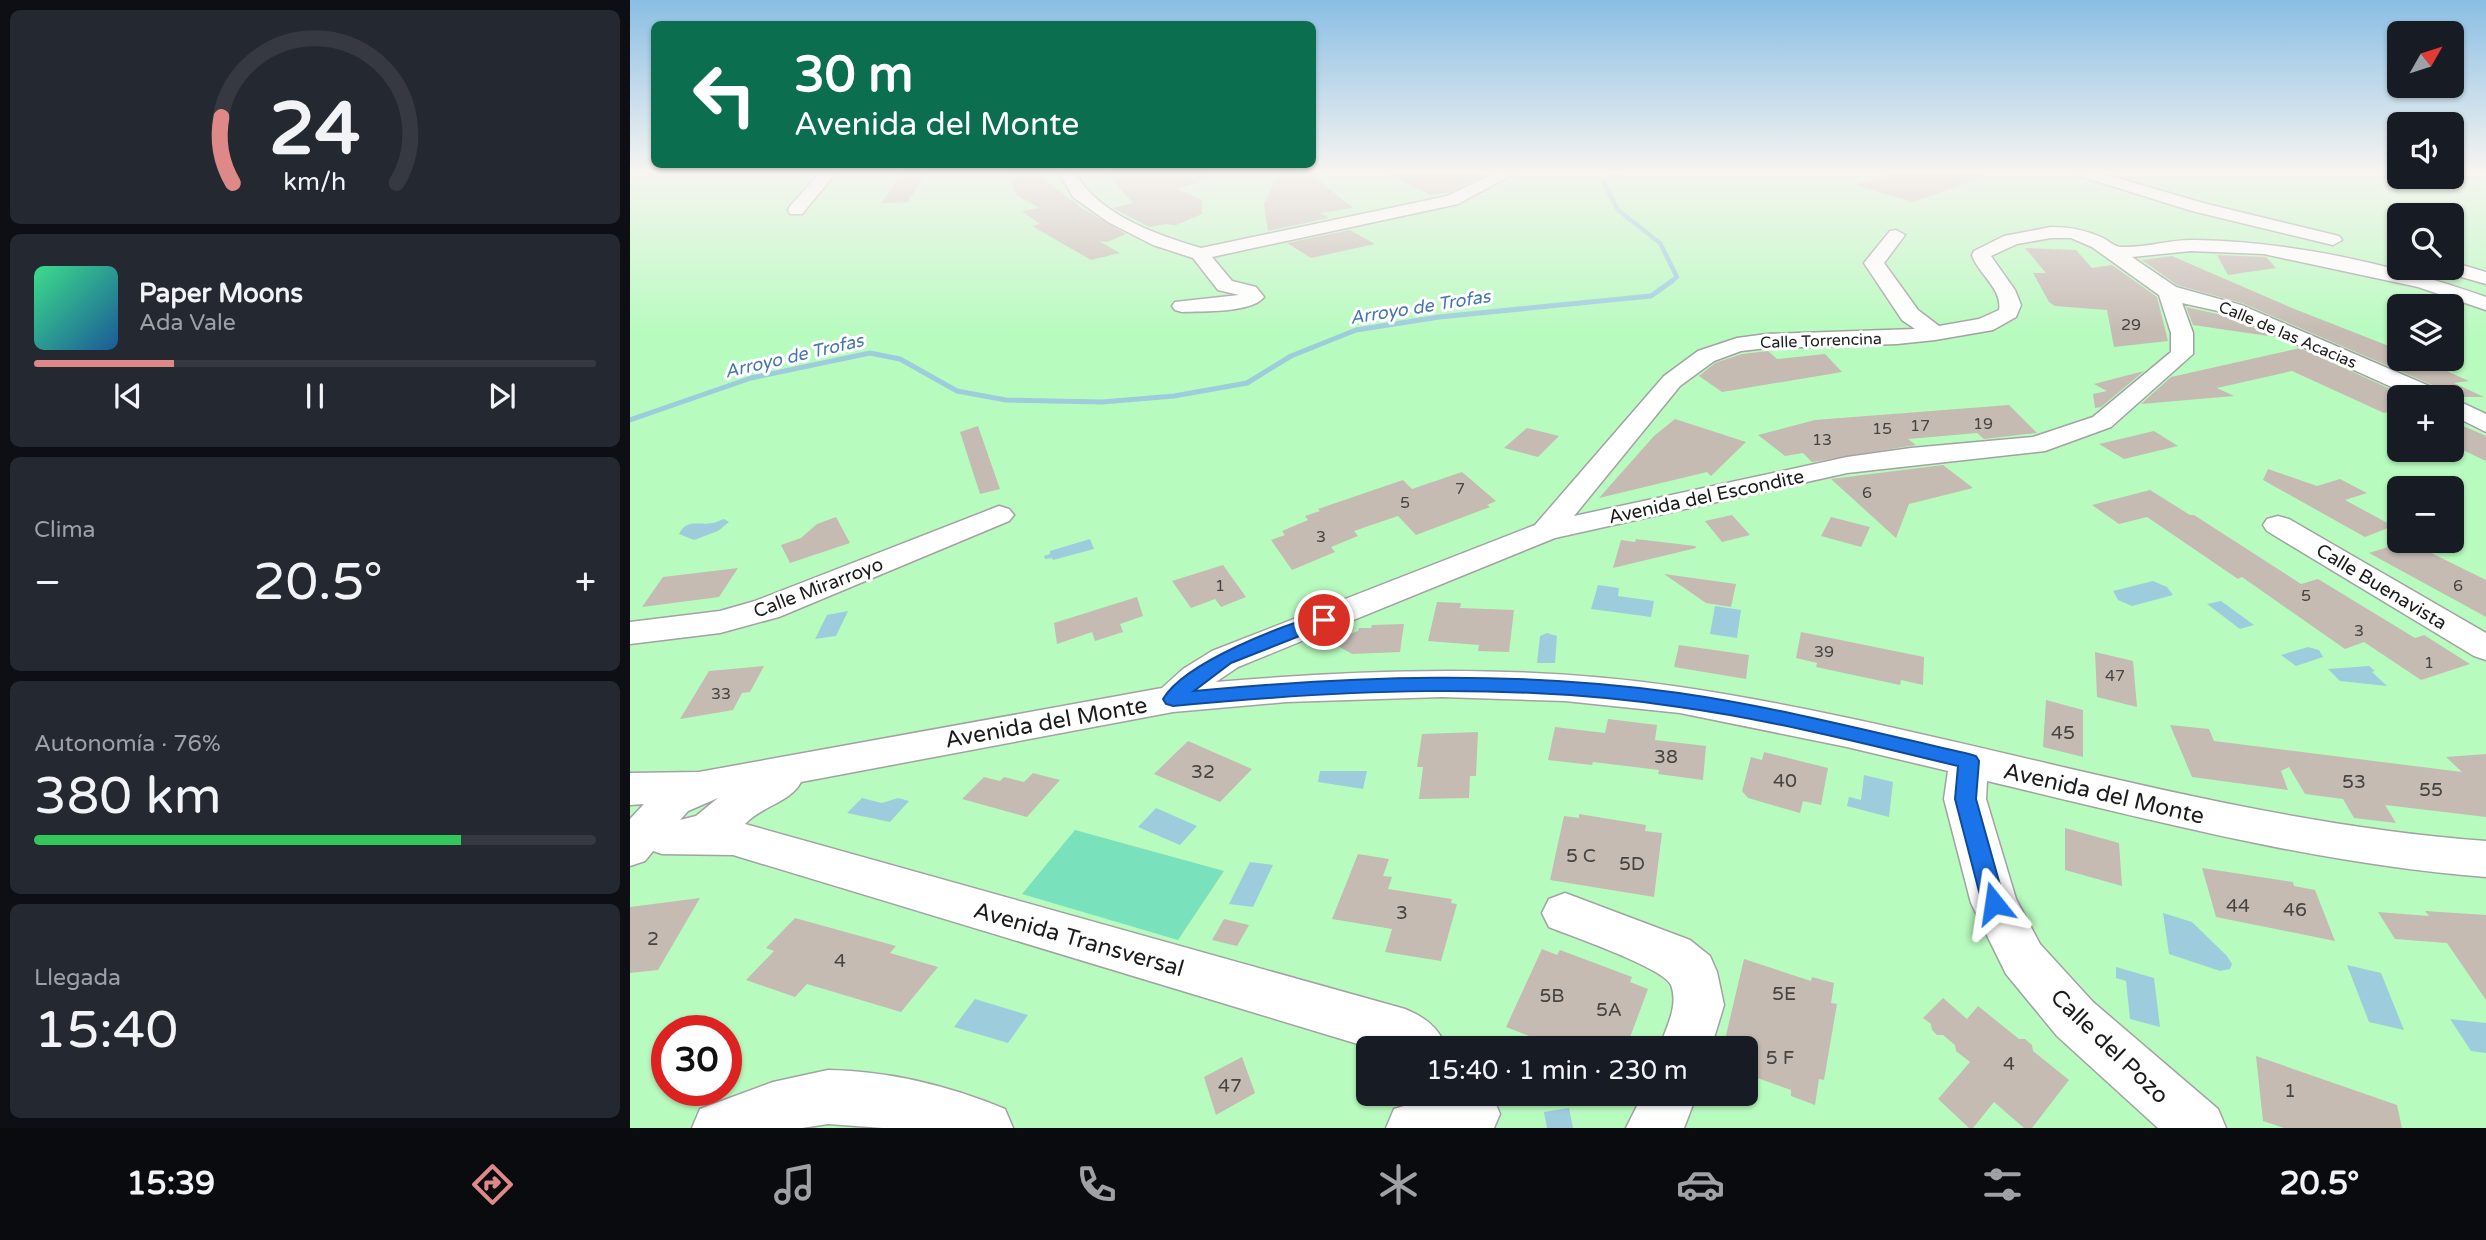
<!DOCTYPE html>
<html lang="es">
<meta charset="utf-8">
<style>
body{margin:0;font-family:"Varela Round",sans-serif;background:#242831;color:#f1f3f6;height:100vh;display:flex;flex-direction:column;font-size:26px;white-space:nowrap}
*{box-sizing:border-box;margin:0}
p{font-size:23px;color:#9ea1a6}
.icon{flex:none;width:38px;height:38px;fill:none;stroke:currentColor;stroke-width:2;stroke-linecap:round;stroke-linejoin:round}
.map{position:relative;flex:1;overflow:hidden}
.panel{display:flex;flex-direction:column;gap:10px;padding:10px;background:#0d0f14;width:630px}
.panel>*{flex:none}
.banner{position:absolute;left:21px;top:21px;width:665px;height:147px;border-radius:10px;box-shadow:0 2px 5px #0004;background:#0b6e4f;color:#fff;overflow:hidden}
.needle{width:46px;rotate:51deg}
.controls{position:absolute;left:1757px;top:21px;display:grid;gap:14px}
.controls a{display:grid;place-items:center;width:77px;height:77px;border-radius:10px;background:#171b24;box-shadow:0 2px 5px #0004;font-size:35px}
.speed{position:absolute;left:21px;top:1015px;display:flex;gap:14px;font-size:35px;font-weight:700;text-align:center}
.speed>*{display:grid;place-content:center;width:91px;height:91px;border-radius:50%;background:#171b24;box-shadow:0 2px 5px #0004;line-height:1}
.speed .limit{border:10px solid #d22;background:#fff;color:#111}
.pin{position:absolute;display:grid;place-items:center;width:60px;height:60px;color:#fff;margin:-30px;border:4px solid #fff;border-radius:50%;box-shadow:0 2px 7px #0007}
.me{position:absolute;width:77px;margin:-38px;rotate:345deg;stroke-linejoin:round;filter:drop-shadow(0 0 5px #0008)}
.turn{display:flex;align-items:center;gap:24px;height:147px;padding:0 28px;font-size:32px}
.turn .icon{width:91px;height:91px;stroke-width:2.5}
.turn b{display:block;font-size:49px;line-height:60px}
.big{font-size:52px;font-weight:600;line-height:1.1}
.panel .tile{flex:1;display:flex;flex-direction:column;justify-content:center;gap:10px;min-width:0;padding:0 24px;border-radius:10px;background:#242831}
.panel .dial{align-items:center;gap:0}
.dial svg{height:182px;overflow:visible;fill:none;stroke:#363941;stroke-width:7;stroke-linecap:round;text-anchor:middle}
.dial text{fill:#f1f3f6;stroke:none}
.song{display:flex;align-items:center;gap:21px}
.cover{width:84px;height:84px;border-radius:10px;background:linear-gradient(135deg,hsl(150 70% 55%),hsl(210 70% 35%))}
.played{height:7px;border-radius:4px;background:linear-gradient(90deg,#de8887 25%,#363941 25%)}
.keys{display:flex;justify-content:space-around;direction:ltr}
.heat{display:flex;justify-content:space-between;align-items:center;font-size:38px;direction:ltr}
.charge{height:10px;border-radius:5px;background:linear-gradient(90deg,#34c759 76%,#363941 0)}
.trip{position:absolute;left:726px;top:1036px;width:402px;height:70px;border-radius:10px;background:#171b24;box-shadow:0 2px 5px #0004;font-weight:600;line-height:70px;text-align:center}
.tabs{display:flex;height:112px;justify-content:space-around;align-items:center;background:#090b0e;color:#9ea1a6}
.tabs .icon{width:49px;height:49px}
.tabs .active{color:#de8887}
.tabs b{font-size:32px;color:#f1f3f6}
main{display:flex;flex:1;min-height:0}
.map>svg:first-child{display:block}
.park{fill:#b8fbbf;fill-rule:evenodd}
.pitch{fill:#79e1bb}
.water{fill:#9dcddd}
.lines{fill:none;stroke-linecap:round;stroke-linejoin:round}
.stream-far1{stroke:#9dcddd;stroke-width:4.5}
.stream{stroke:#9dcddd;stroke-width:5}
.building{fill:#c5bbb3}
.street-casing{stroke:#a2a2a2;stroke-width:3}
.street{fill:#fff;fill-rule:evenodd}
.route{fill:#1a73e8;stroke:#114b97;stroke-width:2}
.labels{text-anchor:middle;stroke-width:6;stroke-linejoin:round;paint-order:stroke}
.number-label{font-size:16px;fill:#464341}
.far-street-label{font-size:16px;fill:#1b1b1b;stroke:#fff}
.far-water-label{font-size:18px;font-style:italic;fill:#4576ad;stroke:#fff}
.street-label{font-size:19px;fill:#1b1b1b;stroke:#fff}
.near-number-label{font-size:19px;fill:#464341}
.near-street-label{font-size:23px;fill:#1b1b1b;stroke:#fff}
</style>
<main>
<section class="panel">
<div class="tile dial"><svg viewBox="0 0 100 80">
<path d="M14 69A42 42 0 1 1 86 69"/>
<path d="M14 69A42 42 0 0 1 9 40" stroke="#de8887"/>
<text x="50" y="56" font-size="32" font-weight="700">24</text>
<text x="50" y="72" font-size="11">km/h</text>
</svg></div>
<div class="tile">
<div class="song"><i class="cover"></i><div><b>Paper Moons</b><p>Ada Vale</p></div></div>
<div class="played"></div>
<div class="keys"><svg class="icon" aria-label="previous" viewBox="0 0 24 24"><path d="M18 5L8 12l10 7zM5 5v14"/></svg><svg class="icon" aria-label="pause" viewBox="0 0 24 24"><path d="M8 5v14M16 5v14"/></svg><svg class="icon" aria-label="next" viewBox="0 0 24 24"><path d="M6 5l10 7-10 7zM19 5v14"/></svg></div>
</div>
<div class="tile"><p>Clima</p>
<div class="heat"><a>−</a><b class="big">20.5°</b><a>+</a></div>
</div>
<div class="tile"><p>Autonomía · 76%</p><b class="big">380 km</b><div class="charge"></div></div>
<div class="tile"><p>Llegada</p><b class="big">15:40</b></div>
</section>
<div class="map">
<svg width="1856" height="1128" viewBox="0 0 1856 1128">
<rect width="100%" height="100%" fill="#ede9df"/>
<path class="park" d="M0 174H1769V177L1856 174V1128H0ZM1769 215H1822V268H1769ZM1769 306H1822V359H1769ZM1769 397H1822V450H1769ZM1769 488H1822V541H1769ZM37 1031H96V1090H37ZM738 1048H1116V1094H738Z"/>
<polygon class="pitch" points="445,830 594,871 548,940 392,894"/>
<g class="water">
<path d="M94 519 99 522 88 531 64 540 49 534C57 518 70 526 82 523 86 523 90 520 94 519Z"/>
<polygon points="460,539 464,549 423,560 422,558 415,559 414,556 420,554 420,551"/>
<polygon points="1523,581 1537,587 1543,595 1502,606 1488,600 1483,591"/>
<polygon points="968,585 989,588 988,596 1024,601 1021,617 961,609"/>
<polygon points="1591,601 1624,625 1610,629 1577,604"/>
<polygon points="1085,606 1111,610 1107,638 1080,634"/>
<polygon points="218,611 206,636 185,639 197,615"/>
<polygon points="917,633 927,636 925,663 907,663 910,636"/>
<polygon points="1678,647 1689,650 1693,657 1666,666 1651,655"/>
<polygon points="1739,666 1745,671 1742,672 1757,686 1710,681 1698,669"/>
<polygon points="690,771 737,771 733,789 688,782"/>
<polygon points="1234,775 1263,782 1259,817 1217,806 1219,797 1231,800"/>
<polygon points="232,798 252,803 268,798 279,801 260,822 217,813"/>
<polygon points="526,808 567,826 550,845 508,827"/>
<polygon points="620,862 643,865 623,907 599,904"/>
<polygon points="1533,913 1562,922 1597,956 1602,964 1600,969 1590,971 1539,954"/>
<polygon points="1717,965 1751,973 1774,1030 1739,1022"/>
<polygon points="1486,967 1524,978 1530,1027 1500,1019 1496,981 1486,978"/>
<polygon points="345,999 398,1015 378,1043 324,1027"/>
<polygon points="1820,1019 1856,1023 1856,1053 1841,1051"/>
<polygon points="939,1108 943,1128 917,1128 914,1112"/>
</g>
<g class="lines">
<polyline class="stream-far1" points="991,174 973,181 988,210 1030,243 1047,277 1039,283"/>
<polyline class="stream" points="0,420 121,378 240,353 270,359 327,391 376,400 472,402 544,396 617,383 661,356 726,330 809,317 1021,296 1042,281"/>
</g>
<g class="building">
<polygon points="271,174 295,174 278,202 251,203"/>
<polygon points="379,174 408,174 450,207 496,234 477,242 469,241 490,253 461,260 402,226 410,224 392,211 410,208 386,195"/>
<polygon points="477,174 579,174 580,179 547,189 572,200 572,214 546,225 536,224 519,227 483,208 503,203"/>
<polygon points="648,174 681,174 723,208 690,213 699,218 638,231 634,204"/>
<polygon points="758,174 855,174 855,175 820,192 800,195"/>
<polygon points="1262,174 1354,174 1354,177 1283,202 1225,185"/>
<polygon points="720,230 745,244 681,258 657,243"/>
<polygon points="1395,248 1446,250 1462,268 1482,265 1527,297 1538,341 1484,347 1477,310 1425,306 1419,302 1403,273 1416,273"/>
<polygon points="1587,255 1636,257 1646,268 1598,275"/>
<polygon points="1542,256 1662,308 1769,350 1769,359 1790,359 1839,381 1824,383 1854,397 1819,397 1814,390 1612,303 1547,285 1512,260"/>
<polygon points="1556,307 1596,316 1645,337 1563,325"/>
<polygon points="1670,348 1778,397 1769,397 1769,409 1754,413 1662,371 1587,388 1604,396 1511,404 1541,377"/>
<polygon points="1138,351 1147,359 1195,354 1212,372 1092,392 1069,376 1085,363 1112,354"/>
<polygon points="1514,371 1471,407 1465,408 1463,394 1477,391 1464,384"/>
<polygon points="1379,405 1407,433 1354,439 1347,433 1278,439 1286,445 1182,462 1173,453 1155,456 1128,435 1185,420"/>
<polygon points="1045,419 1116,442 1081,476 1077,472 969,498 1024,436"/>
<polygon points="1822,421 1856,436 1856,461 1822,445"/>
<polygon points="348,426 370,489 350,494 330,432"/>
<polygon points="897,428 929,436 908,457 874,448"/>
<polygon points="1524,431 1548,446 1494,459 1469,444"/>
<polygon points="1313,465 1343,488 1279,504 1266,538 1201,479"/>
<polygon points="1638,469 1687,486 1710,479 1737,493 1715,500 1763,526 1735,537 1633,480"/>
<polygon points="832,472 866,501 857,505 860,507 786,535 768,516 724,531 728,536 701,547 705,552 662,570 641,540 655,535 652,531 678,520 675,516 690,511 688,509 773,480 782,489"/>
<polygon points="1520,490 1560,515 1564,515 1671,584 1688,579 1785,638 1794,635 1840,664 1791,680 1734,642 1715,649 1612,577 1608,579 1517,517 1489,524 1462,505"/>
<polygon points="1102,515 1120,535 1092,542 1075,521"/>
<polygon points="206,517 220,543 160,563 151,545 171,538 187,524"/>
<polygon points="1201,517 1240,527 1231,547 1191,536"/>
<polygon points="1006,539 1065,546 1066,548 983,568 991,540 1005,542"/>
<polygon points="1777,541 1856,580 1856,617 1739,553"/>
<polygon points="593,565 616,597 591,607 585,599 561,608 542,581"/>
<polygon points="108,568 89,597 12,607 33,577"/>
<polygon points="1034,574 1106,584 1101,607 1076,603"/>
<polygon points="507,597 513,616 490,624 493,632 465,641 462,632 427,644 424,623"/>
<polygon points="807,602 831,603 830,608 884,610 879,652 848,651 849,645 798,641"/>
<polygon points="774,624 770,652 722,654 699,641 728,631 729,628 741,628 742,625"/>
<polygon points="1171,632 1294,657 1293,685 1271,680 1270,685 1186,667 1187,663 1166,658"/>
<polygon points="1049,645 1119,655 1116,679 1044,667"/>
<polygon points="1465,652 1503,661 1507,707 1467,697"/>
<polygon points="134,666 120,692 112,693 103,710 50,719 79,671"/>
<polygon points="1416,700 1453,710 1453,757 1413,747"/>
<polygon points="978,719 1027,725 1025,740 1076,746 1073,780 1028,774 1029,770 963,762 962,765 918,760 925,727 975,733"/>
<polygon points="1540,725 1579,729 1584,741 1832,772 1816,757 1856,754 1856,817 1755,805 1766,823 1724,818 1713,799 1675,794 1659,767 1651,771 1658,790 1562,777"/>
<polygon points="848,732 846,776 840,776 839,798 789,799 793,767 787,767 792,734"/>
<polygon points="558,741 622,769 590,802 524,774"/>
<polygon points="1134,752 1198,768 1191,805 1173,801 1170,813 1118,798 1112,791 1121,757 1132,760"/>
<polygon points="403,773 430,780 397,817 332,799 354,777 370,781 374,777 394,782"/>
<polygon points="949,814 1016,825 1015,831 1032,833 1024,897 920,880 934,816 949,818"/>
<polygon points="1435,828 1489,843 1492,886 1435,870"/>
<polygon points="728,854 759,859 753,876 762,877 758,889 822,899 821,903 827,904 811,961 755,952 762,929 702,919"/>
<polygon points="1572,868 1663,882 1664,886 1685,890 1705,941 1586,917"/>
<polygon points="70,898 28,970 0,973 0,907"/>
<polygon points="1795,911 1856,915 1856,1000 1817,943 1765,939 1748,912 1799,916"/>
<polygon points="165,918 266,946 260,953 308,967 271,1012 177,984 165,997 116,980 144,951 136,948"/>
<polygon points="594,919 619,925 607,946 582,940"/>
<polygon points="912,949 927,955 930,950 1002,977 1000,982 1018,989 996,1048 930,1048 876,1027"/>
<polygon points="1114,959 1181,981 1182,977 1204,983 1201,1003 1207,1004 1194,1080 1189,1079 1185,1105 1161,1096 1161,1090 1116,1074 1116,1048 1093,1048"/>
<polygon points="1313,998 1337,1019 1348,1006 1389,1039 1395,1039 1402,1045 1403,1051 1439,1080 1402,1128 1394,1128 1364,1102 1343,1128 1339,1128 1308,1099 1340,1062 1326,1051 1325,1045 1313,1035 1307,1035 1302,1030 1301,1024 1293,1018"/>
<polygon points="1626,1056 1767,1105 1772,1128 1654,1128 1633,1121"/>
<polygon points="612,1057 625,1093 586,1115 574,1077"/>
</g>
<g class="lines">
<defs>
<g id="street">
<polygon points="189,174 205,174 172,214 160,214 158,210 160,206"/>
<path d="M430 174H446C469 215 527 235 571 248L817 196 863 174H883L828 204 582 257 602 281 626 287 634 297C622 313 572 311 552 312L545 310 542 306 545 302 609 295 588 290 563 258 523 245 478 222 443 197Z"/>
<polygon points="1450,174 1474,174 1573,203 1709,236 1712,240 1703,245 1562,211 1453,177"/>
<path d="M1421 227C1440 227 1456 230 1473 238 1479 241 1485 247 1491 247 1516 248 1541 239 1565 240 1665 242 1762 264 1856 297V310L1788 287 1634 254 1561 251 1502 257 1546 287 1611 305 1813 392 1816 397H1784L1597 313 1552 303 1563 333V354L1481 427 1415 451 1217 473 925 538 608 667 586 682C739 669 897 664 1050 687 1321 727 1582 821 1856 841V877C1687 864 1522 820 1357 781L1356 799 1386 899 1410 944 1463 1002 1588 1109 1596 1128H1528L1427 1036 1376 974 1341 903 1314 799 1318 771 1217 747 1050 713 935 701 812 697 656 702 543 712 171 782C160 803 131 806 115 824L775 1009C796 1018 808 1027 817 1048H741L103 855 32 854 23 851 15 861 0 866V819L14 804 0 805V773L69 772 532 688 553 669 582 651 905 525 1034 376 1068 351 1107 338 1137 334 1285 329 1272 320 1234 263 1260 231 1266 230 1275 235 1254 263 1288 310 1309 326 1349 319 1369 310C1373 289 1348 274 1342 255L1344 251 1374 236ZM1421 238H1441L1462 247 1529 295 1541 333V352L1463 417 1403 437 1281 448 1217 457 944 516 1050 386 1084 361 1111 351 1137 348 1267 344 1305 340 1363 330 1386 317 1391 305 1385 290 1361 256 1387 244ZM88 798 66 816 50 820 58 811Z"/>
<polygon points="1822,262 1856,272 1856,284 1814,272 1812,268 1822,268"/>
<polygon points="1822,398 1856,414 1856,432 1822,415"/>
<polygon points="369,506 379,509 384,515 379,521 149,617 90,633 0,644 0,622 90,611 125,601"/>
<polygon points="1648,516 1659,519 1856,633 1856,660 1844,656 1637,531 1633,525 1637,519"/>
<path d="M935 893 1060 940 1080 956 1087 972 1094 1005 1081 1048H1029C1036 1028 1049 1006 1041 985 1034 968 941 936 919 927L912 913 919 899Z"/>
<path d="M198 1070C258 1071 320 1086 375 1109L383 1128H253L198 1124 172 1128H62L70 1109 143 1082Z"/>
<polygon points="813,1094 862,1095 870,1114 864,1128 756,1128 764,1109"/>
<polygon points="1013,1094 1067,1094 1054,1128 996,1128"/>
</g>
</defs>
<use href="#street" class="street-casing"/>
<use href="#street" class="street"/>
</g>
<linearGradient id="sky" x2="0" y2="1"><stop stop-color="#8abee4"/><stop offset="0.52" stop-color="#f7f5f1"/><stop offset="1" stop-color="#f7f5f1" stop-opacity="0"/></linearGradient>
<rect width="1856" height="332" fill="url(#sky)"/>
<path class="route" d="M694 614 700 616 702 620 700 624 601 663 564 691C724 676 889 670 1049 693 1146 707 1243 732 1339 754L1346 756 1349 761 1346 799 1375 903 1372 910 1364 913 1355 910 1352 903 1325 799 1328 766C1236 744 1143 720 1049 707 882 682 711 690 543 706L536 704 533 699C555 662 653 625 694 614Z"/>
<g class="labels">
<g class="number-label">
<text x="1501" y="330">29</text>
<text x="1353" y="429">19</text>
<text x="1290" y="431">17</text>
<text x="1252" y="434">15</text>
<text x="1192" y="445">13</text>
<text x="830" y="494">7</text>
<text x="1237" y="498">6</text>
<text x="775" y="508">5</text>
<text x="691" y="542">3</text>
<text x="590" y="591">1</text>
<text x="1828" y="591">6</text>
<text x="1676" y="601">5</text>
<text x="1729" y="636">3</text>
<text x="1194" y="657">39</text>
<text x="1799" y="668">1</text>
<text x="1485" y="681">47</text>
<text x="91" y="699">33</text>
</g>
<g class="far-street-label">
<text transform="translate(1658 334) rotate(23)" y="6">Calle de las Acacias</text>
<text transform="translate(1191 340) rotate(-2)" y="6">Calle Torrencina</text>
</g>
<g class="far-water-label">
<text transform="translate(790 307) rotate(-9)" y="6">Arroyo de Trofas</text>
<text transform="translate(164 356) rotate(-13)" y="6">Arroyo de Trofas</text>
</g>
<g class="street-label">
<text transform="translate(1076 496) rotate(-12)" y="7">Avenida del Escondite</text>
<text transform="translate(1752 586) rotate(31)" y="7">Calle Buenavista</text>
<text transform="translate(188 587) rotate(-21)" y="7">Calle Mirarroyo</text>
</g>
<g class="near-number-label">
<text x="1433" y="739">45</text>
<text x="1036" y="763">38</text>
<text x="573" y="778">32</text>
<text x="1155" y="787">40</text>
<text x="1724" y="788">53</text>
<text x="1801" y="796">55</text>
<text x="951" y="862">5 C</text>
<text x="1002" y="870">5D</text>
<text x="1608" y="912">44</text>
<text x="1665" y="916">46</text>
<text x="772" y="919">3</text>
<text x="23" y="945">2</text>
<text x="210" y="967">4</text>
<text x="1154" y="1000">5E</text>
<text x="922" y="1002">5B</text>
<text x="979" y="1016">5A</text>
<text x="1150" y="1064">5 F</text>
<text x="1379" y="1070">4</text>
<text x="600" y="1092">47</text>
<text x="1660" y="1097">1</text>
</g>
<g class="near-street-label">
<text transform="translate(416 722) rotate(-10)" y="8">Avenida del Monte</text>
<text transform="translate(1474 793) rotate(13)" y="8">Avenida del Monte</text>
<text transform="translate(449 939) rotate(16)" y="8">Avenida Transversal</text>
<text transform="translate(1480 1046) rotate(44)" y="8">Calle del Pozo</text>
</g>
</g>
</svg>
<div class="controls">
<a><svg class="needle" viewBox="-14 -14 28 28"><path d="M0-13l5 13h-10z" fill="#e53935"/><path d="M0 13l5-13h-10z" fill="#9ea1a6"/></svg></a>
<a><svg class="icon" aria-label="sound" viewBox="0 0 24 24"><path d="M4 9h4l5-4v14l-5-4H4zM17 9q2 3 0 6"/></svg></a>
<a><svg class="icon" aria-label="search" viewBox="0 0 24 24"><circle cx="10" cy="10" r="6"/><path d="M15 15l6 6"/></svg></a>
<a><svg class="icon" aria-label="layers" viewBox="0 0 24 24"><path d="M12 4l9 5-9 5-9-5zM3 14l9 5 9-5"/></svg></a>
<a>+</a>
<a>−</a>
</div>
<div class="speed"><div class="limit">30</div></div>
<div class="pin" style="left:694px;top:620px;background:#d93025"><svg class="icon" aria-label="arrive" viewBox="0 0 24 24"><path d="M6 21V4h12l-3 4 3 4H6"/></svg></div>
<svg class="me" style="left:1364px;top:903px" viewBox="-20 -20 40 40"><path d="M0-17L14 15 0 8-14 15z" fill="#1a73e8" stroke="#fff" stroke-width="4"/></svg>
<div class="trip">15:40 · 1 min · 230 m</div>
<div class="banner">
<div class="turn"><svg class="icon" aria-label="left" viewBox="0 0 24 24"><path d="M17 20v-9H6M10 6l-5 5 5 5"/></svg><div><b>30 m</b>Avenida del Monte</div></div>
</div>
</div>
</main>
<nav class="tabs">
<b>15:39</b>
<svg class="icon active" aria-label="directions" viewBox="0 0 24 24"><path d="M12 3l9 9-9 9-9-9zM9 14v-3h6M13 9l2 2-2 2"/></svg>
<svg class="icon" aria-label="music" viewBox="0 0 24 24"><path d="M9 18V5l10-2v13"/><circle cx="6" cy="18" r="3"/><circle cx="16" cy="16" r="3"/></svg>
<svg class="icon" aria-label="phone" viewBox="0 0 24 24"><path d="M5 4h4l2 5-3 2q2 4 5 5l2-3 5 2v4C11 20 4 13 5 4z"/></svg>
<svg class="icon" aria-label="climate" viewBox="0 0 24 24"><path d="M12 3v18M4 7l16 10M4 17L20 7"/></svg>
<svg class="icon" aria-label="car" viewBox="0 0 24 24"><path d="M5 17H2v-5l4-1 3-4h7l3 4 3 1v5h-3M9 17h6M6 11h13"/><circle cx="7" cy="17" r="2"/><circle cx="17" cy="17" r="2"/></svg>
<svg class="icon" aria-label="filters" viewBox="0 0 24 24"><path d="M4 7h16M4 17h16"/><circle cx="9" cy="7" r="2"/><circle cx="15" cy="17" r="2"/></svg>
<b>20.5°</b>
</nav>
